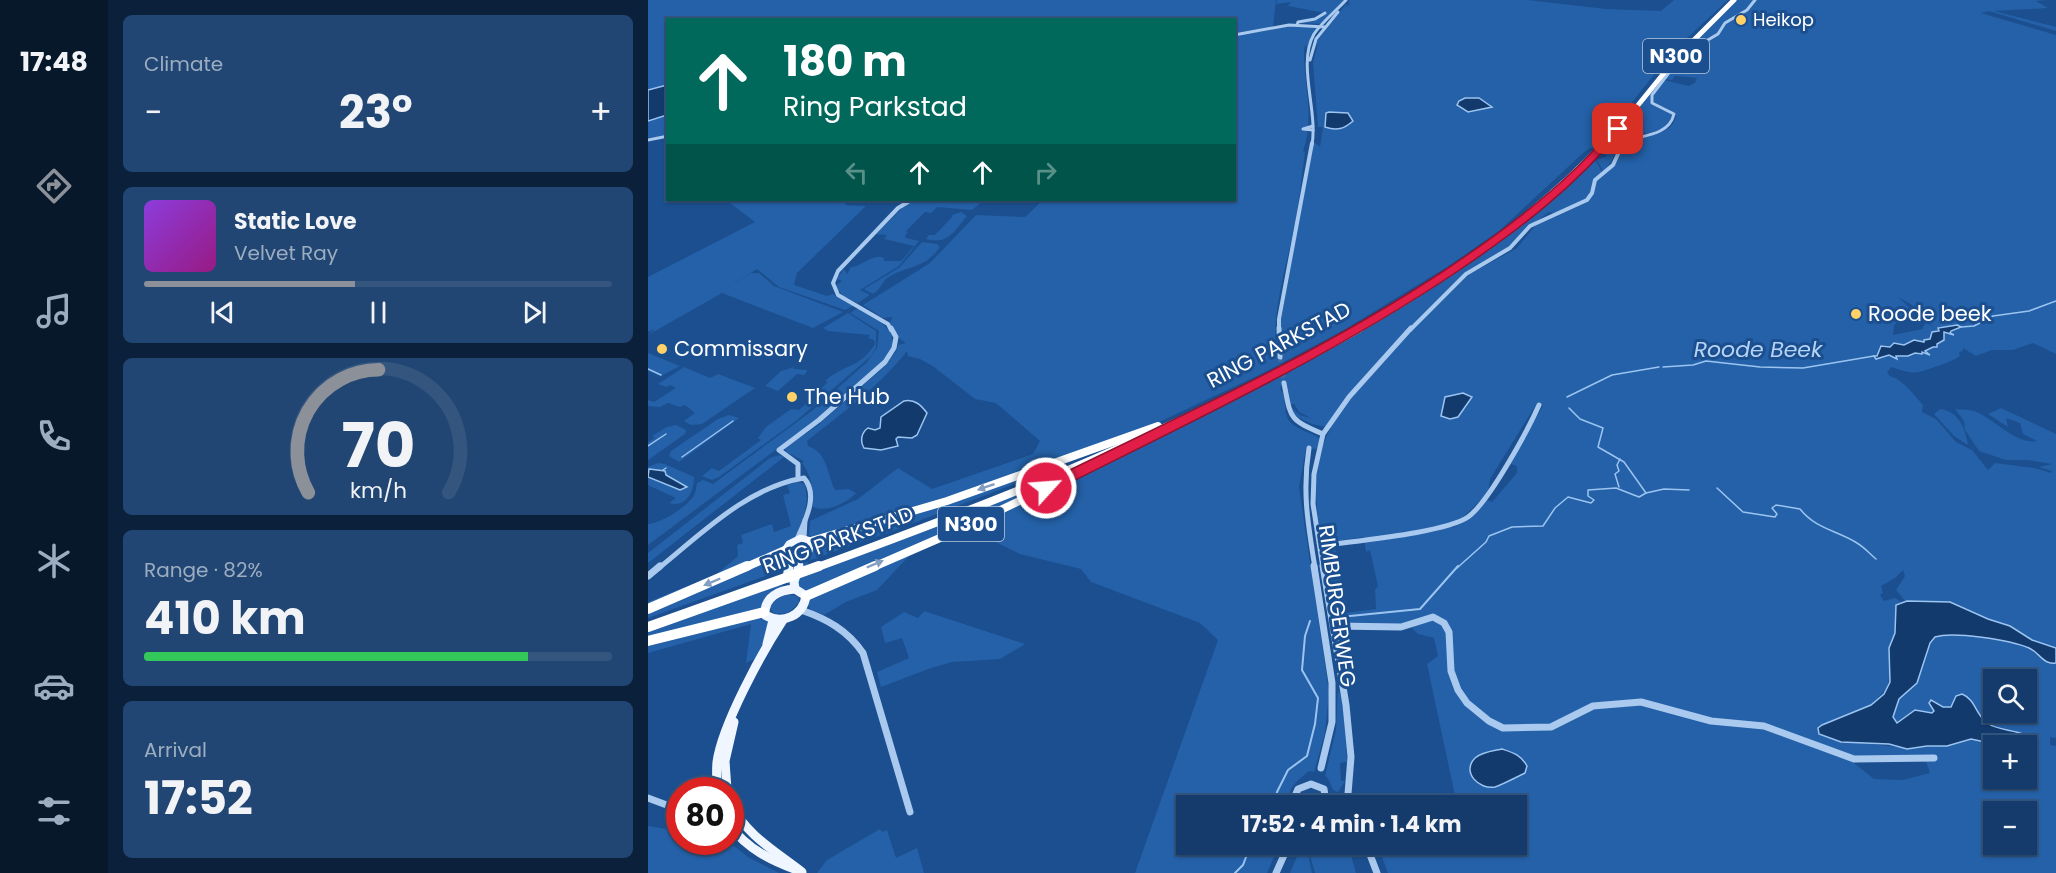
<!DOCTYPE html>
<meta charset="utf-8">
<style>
body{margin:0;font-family:Poppins,sans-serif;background:#214673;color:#f1f3f6;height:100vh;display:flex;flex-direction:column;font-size:22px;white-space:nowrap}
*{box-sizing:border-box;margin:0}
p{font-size:20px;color:#9dadc1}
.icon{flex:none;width:33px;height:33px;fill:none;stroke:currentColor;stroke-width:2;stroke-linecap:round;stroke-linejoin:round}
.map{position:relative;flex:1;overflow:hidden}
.side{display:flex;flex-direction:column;gap:15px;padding:15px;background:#0b203b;width:540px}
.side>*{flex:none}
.top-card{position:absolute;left:18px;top:18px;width:570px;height:183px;border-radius:0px;box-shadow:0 2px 4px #0004,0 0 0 2px #33557e;background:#00695c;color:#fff;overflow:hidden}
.buttons{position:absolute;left:1335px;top:669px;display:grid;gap:12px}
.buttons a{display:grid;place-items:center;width:54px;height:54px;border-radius:0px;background:#143b6b;box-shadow:0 2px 4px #0004,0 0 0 2px #33557e;font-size:30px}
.speed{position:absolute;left:18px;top:777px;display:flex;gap:12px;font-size:30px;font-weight:700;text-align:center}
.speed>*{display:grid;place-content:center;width:78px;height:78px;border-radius:50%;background:#143b6b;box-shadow:0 2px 4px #0004,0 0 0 2px #33557e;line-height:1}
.speed .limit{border:9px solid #d22;background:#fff;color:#111}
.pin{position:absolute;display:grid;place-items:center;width:51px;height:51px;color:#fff;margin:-26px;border-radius:12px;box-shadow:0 3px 9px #0006}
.me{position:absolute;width:66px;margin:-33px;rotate:64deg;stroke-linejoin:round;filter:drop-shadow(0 0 4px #0008)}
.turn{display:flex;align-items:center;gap:21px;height:126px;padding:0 18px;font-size:27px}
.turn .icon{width:78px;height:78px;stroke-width:2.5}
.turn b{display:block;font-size:42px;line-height:51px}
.lanes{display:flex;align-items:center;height:57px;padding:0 18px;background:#0003;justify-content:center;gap:30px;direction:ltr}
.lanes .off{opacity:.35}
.big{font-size:45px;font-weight:700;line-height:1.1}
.side .tile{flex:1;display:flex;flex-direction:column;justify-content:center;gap:9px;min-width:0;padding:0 21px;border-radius:9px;background:#214673}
.side .dial{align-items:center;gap:0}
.dial svg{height:156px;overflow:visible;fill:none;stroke:#33557e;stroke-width:7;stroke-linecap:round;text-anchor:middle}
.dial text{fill:#f1f3f6;stroke:none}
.song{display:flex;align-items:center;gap:18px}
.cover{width:72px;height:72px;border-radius:9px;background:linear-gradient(135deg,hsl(270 70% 55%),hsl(310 70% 35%))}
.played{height:6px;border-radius:3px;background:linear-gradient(90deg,#8c9099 45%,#33557e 45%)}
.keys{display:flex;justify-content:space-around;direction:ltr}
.heat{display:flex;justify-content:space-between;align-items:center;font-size:33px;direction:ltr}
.charge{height:9px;border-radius:4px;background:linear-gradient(90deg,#34c759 82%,#33557e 0)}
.trip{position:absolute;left:528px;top:795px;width:351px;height:60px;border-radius:0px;background:#143b6b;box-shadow:0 2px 4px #0004,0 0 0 2px #33557e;font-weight:700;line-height:60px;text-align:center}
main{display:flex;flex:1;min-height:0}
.tab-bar{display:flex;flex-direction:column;width:108px;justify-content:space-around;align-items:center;background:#08182b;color:#9dadc1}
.tab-bar .icon{width:42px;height:42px}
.tab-bar .current{color:#8c9099}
.tab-bar b{font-size:27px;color:#f1f3f6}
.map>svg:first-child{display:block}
.green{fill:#2461a8;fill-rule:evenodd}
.water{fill:#123a6d;stroke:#9cc4f0;stroke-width:1.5}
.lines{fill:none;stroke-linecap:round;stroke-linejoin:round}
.stream-far1{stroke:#9cc4f0;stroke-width:1.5}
.stream{stroke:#9cc4f0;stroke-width:2}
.minor-tunnel{stroke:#3d69a0;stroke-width:5;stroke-dasharray:5 3;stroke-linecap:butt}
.highway-tunnel{stroke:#3d69a0;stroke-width:5;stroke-dasharray:5 2;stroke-linecap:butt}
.minor-far3{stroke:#a9c9ee;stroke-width:3}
.minor-far2{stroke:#a9c9ee;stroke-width:4}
.minor-far1{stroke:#a9c9ee;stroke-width:5}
.minor{stroke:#a9c9ee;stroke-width:7}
.major-far1{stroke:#f0f6ff;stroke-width:7}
.major{stroke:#f0f6ff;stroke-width:9}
.highway-far3{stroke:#fff;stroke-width:5}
.highway-far2{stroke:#fff;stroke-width:7}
.highway-far1{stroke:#fff;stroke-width:8}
.highway{stroke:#fff;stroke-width:10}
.oneway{fill:#829ec1}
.route{fill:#e11d48;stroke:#92132f;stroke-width:1.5}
.poi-dot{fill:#ffd166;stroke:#1b4f8f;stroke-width:2}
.labels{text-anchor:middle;stroke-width:6;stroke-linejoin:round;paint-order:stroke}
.far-poi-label{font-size:18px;fill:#fff;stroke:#1b4f8f;text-anchor:start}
.shield{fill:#1b4f8f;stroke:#bbcadd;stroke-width:1.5}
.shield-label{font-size:20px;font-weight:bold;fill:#fff}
.poi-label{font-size:21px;fill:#fff;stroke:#1b4f8f;text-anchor:start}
.street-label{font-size:21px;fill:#fff;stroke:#1b4f8f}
.water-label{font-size:22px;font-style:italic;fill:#b5d3f5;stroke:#1b4f8f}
</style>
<main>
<nav class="tab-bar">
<b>17:48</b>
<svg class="icon current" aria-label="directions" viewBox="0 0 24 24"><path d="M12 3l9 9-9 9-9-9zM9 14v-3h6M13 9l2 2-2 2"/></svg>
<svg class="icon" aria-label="music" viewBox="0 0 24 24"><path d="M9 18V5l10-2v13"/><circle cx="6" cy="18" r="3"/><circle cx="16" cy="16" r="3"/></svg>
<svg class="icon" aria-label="phone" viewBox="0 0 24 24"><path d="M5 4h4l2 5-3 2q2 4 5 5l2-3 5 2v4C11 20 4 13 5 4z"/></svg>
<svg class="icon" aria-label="climate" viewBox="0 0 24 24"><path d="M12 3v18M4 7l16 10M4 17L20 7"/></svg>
<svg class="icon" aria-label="car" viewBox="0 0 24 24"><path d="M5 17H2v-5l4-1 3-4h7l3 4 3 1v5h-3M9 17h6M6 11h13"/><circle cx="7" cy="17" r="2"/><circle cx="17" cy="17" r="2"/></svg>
<svg class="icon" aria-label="filters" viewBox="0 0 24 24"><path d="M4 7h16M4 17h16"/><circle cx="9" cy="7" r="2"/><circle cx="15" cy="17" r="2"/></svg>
</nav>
<section class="side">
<div class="tile"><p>Climate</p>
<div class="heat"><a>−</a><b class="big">23°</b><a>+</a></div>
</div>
<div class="tile">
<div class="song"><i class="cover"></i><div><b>Static Love</b><p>Velvet Ray</p></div></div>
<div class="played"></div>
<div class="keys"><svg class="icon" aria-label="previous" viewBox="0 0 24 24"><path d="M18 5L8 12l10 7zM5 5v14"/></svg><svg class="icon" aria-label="pause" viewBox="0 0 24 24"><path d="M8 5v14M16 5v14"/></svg><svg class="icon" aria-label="next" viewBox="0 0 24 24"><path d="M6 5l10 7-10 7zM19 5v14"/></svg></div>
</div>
<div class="tile dial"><svg viewBox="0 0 100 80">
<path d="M14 69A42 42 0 1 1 86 69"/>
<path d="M14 69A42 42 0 0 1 50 6" stroke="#8c9099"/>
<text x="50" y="56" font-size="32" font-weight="700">70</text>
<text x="50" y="72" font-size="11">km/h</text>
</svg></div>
<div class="tile"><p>Range · 82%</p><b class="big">410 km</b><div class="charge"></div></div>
<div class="tile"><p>Arrival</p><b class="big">17:52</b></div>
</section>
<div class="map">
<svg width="1408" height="873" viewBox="0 0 1408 873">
<rect width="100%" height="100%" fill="#1b4f8f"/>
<g class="green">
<polygon points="0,0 628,0 625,27 587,33 586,20 20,20 19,135 0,138"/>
<polygon points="629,0 696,0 673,24 650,23 663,20 677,13 640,6 643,2 628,4"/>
<path d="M702 0H880L958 9 1013 11 1026 0H1080L1024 52 977 111 968 117 982 121 1010 79 1088 0H1399L1388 1 1400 8 1346 11 1408 27V31L1341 11 1333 13 1408 35V354L1385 343 1365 350H1344L1328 356 1315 348V351L1311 352 1312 356C1305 361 1298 363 1290 366 1266 374 1269 375 1243 367L1239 373C1243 378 1247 377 1252 381 1260 387 1268 397 1275 405L1274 412 1288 419 1308 442 1324 450 1340 470 1347 463 1387 468 1403 473 1404 471 1391 467 1404 464 1380 460H1358L1331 451 1317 430 1316 421 1307 409C1313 410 1320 409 1326 411 1347 419 1368 445 1389 441L1375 434 1372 423 1358 418 1360 427 1340 414 1353 408 1408 434V648L1384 640 1362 626 1340 619 1302 602 1259 601 1251 603 1247 609V633L1241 648 1242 674 1239 688 1223 705 1182 721 1193 742C1217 742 1240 747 1264 748 1295 749 1321 732 1351 745L1346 746V778H1378V746L1373 745 1379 739 1341 724 1332 715 1320 696 1299 708 1283 700 1281 703 1286 713 1267 710 1249 723 1245 717 1251 699 1266 687 1282 643 1290 636C1324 635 1374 635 1397 662L1408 663V738L1402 737V745L1408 746V873H740L733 854 748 845 868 844V806L809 805 779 664 790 656 786 638 770 634 761 625H691L689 614 728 609 727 590 730 586 722 550 718 552 716 537 675 543C666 506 663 462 683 428L664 424 647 416 642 406 652 415 665 419 651 412 646 404H642L639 383 634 384 632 389C640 398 634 412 642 422 649 430 663 432 672 439L669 449 658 448 651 487 681 692 677 733 666 772 661 771C648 782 639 788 641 805L538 806V844L631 845 619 873H487L570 640 552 623 443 582 433 569 372 554 323 530 262 555 229 590 198 602 176 615 163 610 148 585 154 559 168 543 161 535 162 521 210 499 250 468 284 489 385 454 392 441 348 403 327 399 286 367 272 359 260 356 259 351C231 387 194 413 159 441L160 446C180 453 179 474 187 490L201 489 208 493C199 503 178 513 165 507 162 489 167 481 154 463L156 461 138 452 137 448 169 426 235 368 249 350 250 345 258 343 252 339 242 324 244 317 235 318 215 305 282 263 328 215 377 217 395 200H586L587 35 642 26 666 27 668 29 659 47 657 45 656 52C656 86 667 119 655 151L657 152C654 173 652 195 648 217 643 250 620 321 630 350L628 356 631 358 633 320 663 154 666 142 672 147 675 127H670L665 63 670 43 667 48 666 45 698 4H700L697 8 702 4 700 2ZM1051 45C1044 68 1030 62 1017 79L1024 80 1027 76 1050 78 1047 80 1048 82 1041 86 1016 80 1005 96V102L1028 114C1028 135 993 138 978 141L968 163 948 181 945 194 940 202 887 226 869 248 822 274 786 309 815 276 870 241 881 227 901 212 904 213C917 209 937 206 942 192 946 183 945 179 954 172L948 161 942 164 894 207 691 343 619 384 470 455 468 452 159 574 160 561 242 532 413 466 473 440 611 375 694 331 799 267 851 231 935 153 942 148H945L962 128 974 131C969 137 958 144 955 151L959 156 949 160 955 171C968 161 967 145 976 140 996 128 1012 140 1025 115L1003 104V95L1021 70 1041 60ZM1250 297 1271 309 1281 318 1279 321 1287 329 1278 322 1274 329 1245 335 1246 325 1254 318 1261 307ZM1309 325 1312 327 1301 333 1296 332V340L1289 344V348L1284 347 1277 352H1273L1274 354 1267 352C1260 356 1249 358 1241 355L1228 359 1226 356H1229L1233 346 1238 345 1242 348V345L1249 343 1257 345 1266 340 1276 342V340L1282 339 1285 332 1291 331 1290 328ZM815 393 819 406C810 417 807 421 793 416L799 396ZM889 403 895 406 860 463 869 466V473L844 502 839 500 823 518 804 528 803 525 813 519 840 493 842 479ZM1255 570 1257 576 1248 590 1257 601 1253 602 1247 598 1236 601 1232 595 1235 593 1233 586 1247 578ZM1346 680H1378V712H1346ZM1206 759H1277L1282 773 1255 780 1226 779 1206 763ZM1346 812H1378V844H1346Z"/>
<polygon points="78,200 201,200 197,205 218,206 149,273 146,285 179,296 185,294 205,306 197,310 131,287 109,269 68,294 103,273 111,273 126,286 195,312 165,328 74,293 0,335 7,329 0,332 0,277 107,222"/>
<path d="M266 200H336L324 210 289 207 283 213 277 212 258 231 260 232 257 236 258 238 271 241 251 266 212 290 222 295 210 303 195 296 187 286 194 281 189 279 196 269 199 274 203 267C216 266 224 253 236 258V261H253L266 246 236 239 239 235 228 234 259 203Z"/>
<path d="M313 212 319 216C306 231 301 245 278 239L281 235H287L305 216 304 215Z"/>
<path d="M274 242 289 244 292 247C275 271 257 265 238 279 233 284 232 290 225 294L216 289 252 267Z"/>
<path d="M210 308 234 323 244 334V347L238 358 169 419 0 545V524C12 524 38 507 45 497 48 493 48 487 49 483L55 480 65 484 165 410 219 362 229 348 231 331 202 313Z"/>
<path d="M200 313 228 331V348L223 356 148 421 71 477 64 480 54 476 64 468 71 471 113 440 110 438 118 427 143 409 151 410 180 382 177 381C197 363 210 370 227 344L226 340 220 338 222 335 180 331 175 328Z"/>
<polygon points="0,353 32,366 9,378 12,376 0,371"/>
<polygon points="36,367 62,378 70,374 107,388 54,424 43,425 36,421 47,413 37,405 32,407 20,403 12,407 0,406 0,400 6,402 28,388 22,385 18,387 10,384"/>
<polygon points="147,367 145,369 159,370 158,373 156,375 149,374 130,391 117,386 133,371"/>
<path d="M1292 409C1310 411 1317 427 1320 445L1306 436 1286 414Z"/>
<polygon points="81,415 91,418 31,462 21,456 23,451 70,419"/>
<polygon points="28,425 38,430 37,434 0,460 0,442 7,438 4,436 19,427"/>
<polygon points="131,455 136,457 0,563 0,553 122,458"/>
<path d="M10 463 17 464 46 477C46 491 39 508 21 503L28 498 0 485V467Z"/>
<polygon points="149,482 157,484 159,498 157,512 149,534 132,552 0,607 0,602 69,574 90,556 89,545 95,543 93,535 124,524 126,532 143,526 135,495 142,493 139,485"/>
<polygon points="687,547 696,599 699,603 687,604 677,548"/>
<polygon points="135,554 140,558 140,568 0,618 0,610"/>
<polygon points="136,583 113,610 0,640 0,630"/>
<polygon points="137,594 150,596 151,603 140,613 126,614 122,608 124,603"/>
<polygon points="276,611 377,644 352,659 304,662 283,668 233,687 229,672 261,658 254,638 237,643 233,627 256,612 270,618"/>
<polygon points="109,615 119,621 121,626 109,658 98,663 103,624 0,653 0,643"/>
<path d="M690 689 695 701 699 762 692 763 693 781H697L690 792C681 790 684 780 677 776L688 730Z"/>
<polygon points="0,826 31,831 32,842 81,842 100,857 131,873 0,873"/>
<polygon points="232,829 234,832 239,830 248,858 269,848 276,873 169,873 179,860"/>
<polygon points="654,845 658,845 664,873 642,873"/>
<polygon points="659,845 700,845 708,873 667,873"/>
</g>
<g class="water">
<polygon points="19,85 19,115 0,121 0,90"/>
<polygon points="817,98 831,98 844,107 820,112 809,105 811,101"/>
<path d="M681 112 700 113 705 121C696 129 689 131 677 127L678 113Z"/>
<polygon points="1309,325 1313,327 1303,331 1302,333 1306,335 1296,332 1296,340 1289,344 1289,347 1285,347 1277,351 1282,355 1274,352 1274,354 1267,353 1260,356 1248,356 1249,359 1241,355 1228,359 1226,356 1229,356 1233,346 1242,347 1246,343 1256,345 1266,340 1276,342 1276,340 1282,339 1284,332 1291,331 1290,328"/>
<polygon points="815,393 824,397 810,417 802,419 793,416 797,397"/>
<path d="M256 401C267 399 273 405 279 413L269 435 264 438 250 437 248 439 250 446 233 450 216 448C212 441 213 433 220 428L227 430 232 428 233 417Z"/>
<polygon points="1,469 17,471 18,475 39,487 32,490 0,477"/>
<path d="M1259 601 1302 602 1340 619 1362 626 1384 640 1408 648V663C1395 665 1392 653 1381 648 1362 640 1305 631 1287 637L1282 643 1269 683 1251 699 1245 717 1249 723 1267 710 1284 713 1286 711 1281 703 1283 700 1295 707H1303L1308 696 1314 694C1327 699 1328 715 1339 723 1351 731 1365 729 1377 735L1379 739 1373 745H1351L1323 739 1299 746H1279L1259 749 1241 744 1193 742 1171 734 1170 728 1174 725 1223 705 1236 694 1242 682 1241 648 1247 633 1248 605Z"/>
<path d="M854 749C866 753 873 755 879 766L877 773C871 776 851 786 847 787 831 790 813 772 827 758 834 752 845 751 854 749Z"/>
</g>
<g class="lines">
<g class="stream-far1">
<polyline points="1313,327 1326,326 1345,316 1381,311 1408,301"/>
<polyline points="1015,367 1045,365 1058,361 1112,367 1155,368 1226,356"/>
<polyline points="0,369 13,375"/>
<polyline points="919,397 964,375 1011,367"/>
<polyline points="0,446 18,434"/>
<polyline points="34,457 85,421"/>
<polyline points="15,470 18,468"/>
<polyline points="971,487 967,474 971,471 969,465 972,459"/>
<path d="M1069 488 1095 512 1127 517 1129 514 1124 508 1128 505 1152 509C1169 530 1189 530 1209 543 1216 547 1222 554 1228 559"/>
<polyline points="998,493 1016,489 1041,490"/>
<polyline points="809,568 838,542 841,536 864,527 895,526 907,508 920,497 943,503 946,500 940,496 940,490 968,488 991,497 998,493 976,462 950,447 955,428 932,419 921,408"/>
</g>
<g class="stream">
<polyline points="692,617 772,609 810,566"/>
<polyline points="627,806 629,792 640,770 659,756 667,724 670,698 654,670 657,636 662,621"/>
<polyline points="587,873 595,865 603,844"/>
</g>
<polyline class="minor-tunnel" points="632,357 636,383"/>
<polyline class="highway-tunnel" points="965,128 973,119"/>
<g class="minor-far3">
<polyline points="649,25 650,22 667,19 677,13"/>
<polyline points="586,35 641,25 677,27"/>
<polyline points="662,60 668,39 690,12"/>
<polyline points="665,126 655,129 665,130"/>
<polyline points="0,140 20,136"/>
<path d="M664 145C670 110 649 64 666 34 674 22 688 11 698 0"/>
<path d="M974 145 976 141C994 135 1021 136 1026 114L1004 103V95L1023 70 1044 59 1053 44 1070 34 1077 23 1099 10 1107 0"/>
</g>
<g class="minor-far2">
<polyline points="243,330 240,324 190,295 185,283 190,271 250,208 260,202"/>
<polyline points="631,330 631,319 664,143"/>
<polyline points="762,330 818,274 862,248 882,226 939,200 944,193 947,180 965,165 975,143"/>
</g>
<g class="minor-far1">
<polyline points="631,328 632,357"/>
<path d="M636 383C643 419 640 419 675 434"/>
<path d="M661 448C654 492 660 524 667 568"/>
<polyline points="150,478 150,464 131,450 171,420 237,362 246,348 248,337 243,328"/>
<polyline points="156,538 157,520"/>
<path d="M672 546C704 541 797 533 820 517 841 502 880 430 891 405"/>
<path d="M11 568C54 533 100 487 156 478 171 495 157 521 149 539"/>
<polyline points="675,568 665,504 666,474 675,434 701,397 763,328"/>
</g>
<g class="minor">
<polyline points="666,566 684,683 684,722 673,768"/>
<polyline points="675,566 698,705 703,757 699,806"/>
<polyline points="0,576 12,566"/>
<path d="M153 610C179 619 199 630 215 653L262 812"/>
<polyline points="686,626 753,627 785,617 796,623 801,632 803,671 810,690 819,703 841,721 855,728 903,727 945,706 993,702 1063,721 1116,726 1206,759 1286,758"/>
<polyline points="0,798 32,810"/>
<polyline points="677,801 689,806"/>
<polyline points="650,806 647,796 650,789 663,784 676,789 677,796 674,806"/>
<polyline points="718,844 729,873"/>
<polyline points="628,873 641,844"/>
</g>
<g class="major-far1">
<polygon points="153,538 163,541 161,551 149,557 139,555 137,550 141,544"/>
<polyline points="141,568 143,557"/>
<polyline points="150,568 154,555"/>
</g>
<g class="major">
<polyline points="139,578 141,566"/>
<path d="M147 589 158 596C155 616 134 625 117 615 116 597 131 590 147 589Z"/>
<polyline points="147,589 146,582 151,566"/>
<polyline points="119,644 125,620"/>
<path d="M69 790C69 781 68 771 69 762 74 725 114 652 135 620"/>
<polyline points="79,790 77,761 86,722"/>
<path d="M82 803C98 835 127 851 154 872"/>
<path d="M82 826C100 849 122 860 149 870"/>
</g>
<g class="highway-far3">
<polyline points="978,120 1029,57 1086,0"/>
<polyline points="955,145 970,129"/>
</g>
<path class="highway-far2" d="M709 330C799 278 885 219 957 143"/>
<g class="highway-far1">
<polyline points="163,541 299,501 510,426"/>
<polyline points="96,568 137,550"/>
<path d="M167 568C353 500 539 427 712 328"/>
<polyline points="223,568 315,528 442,467"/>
</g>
<g class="highway">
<polyline points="158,596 227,566"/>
<polyline points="0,609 99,566"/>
<polyline points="0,627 171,566"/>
<polyline points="0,641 116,612"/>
</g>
</g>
<defs><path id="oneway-solid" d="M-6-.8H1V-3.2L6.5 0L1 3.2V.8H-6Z" transform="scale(1.5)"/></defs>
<g class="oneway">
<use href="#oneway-solid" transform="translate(338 487) rotate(161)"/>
<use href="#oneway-solid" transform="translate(227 564) rotate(-23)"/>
<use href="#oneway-solid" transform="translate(64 582) rotate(157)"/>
</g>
<path class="route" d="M966 128 974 129C929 186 869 231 810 271 682 357 541 423 403 492H393L391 488 393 484C530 417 670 354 797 270 842 240 887 208 926 170 940 157 953 142 966 128Z"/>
<g class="poi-dot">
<circle cx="1093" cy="20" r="6"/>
<circle cx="1208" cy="314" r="6"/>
<circle cx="14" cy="349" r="6"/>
<circle cx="144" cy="397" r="6"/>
</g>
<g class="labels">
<g class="far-poi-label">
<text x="1105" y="26">Heikop</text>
</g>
<g class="shield">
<rect x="995" y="39" width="66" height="34" rx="4.5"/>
<rect x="290" y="507" width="66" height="34" rx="4.5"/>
</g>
<g class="shield-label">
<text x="1028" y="63">N300</text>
<text x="323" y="531">N300</text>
</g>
<g class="poi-label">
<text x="1220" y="321">Roode beek</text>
<text x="26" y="356">Commissary</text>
<text x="156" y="404">The Hub</text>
</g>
<g class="street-label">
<text transform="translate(631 345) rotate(-28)" y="7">RING PARKSTAD</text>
<text transform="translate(190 540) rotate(-20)" y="7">RING PARKSTAD</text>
<text transform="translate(689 606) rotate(82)" y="7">RIMBURGERWEG</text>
</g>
<g class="water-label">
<text x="1110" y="357">Roode Beek</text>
</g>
</g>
</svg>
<div class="buttons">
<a><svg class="icon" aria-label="search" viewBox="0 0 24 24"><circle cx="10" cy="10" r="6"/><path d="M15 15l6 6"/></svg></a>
<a>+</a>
<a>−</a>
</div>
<div class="speed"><div class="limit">80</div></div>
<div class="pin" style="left:970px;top:129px;background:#d93025"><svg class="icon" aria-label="arrive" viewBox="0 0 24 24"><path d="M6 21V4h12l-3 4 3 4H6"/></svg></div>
<svg class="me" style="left:398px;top:488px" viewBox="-20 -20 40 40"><circle r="17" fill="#e11d48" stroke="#fff" stroke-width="3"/><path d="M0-11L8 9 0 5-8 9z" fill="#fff"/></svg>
<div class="trip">17:52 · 4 min · 1.4 km</div>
<div class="top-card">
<div class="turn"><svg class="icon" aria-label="ahead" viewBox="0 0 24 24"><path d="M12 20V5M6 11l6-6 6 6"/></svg><div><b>180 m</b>Ring Parkstad</div></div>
<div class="lanes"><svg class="icon off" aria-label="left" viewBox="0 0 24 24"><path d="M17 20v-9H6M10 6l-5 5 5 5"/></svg><svg class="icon" aria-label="ahead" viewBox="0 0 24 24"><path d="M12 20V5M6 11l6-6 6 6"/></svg><svg class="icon" aria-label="ahead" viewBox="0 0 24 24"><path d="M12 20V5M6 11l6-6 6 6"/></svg><svg class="icon off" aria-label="right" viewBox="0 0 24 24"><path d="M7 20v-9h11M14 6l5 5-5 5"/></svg></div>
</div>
</div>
</main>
